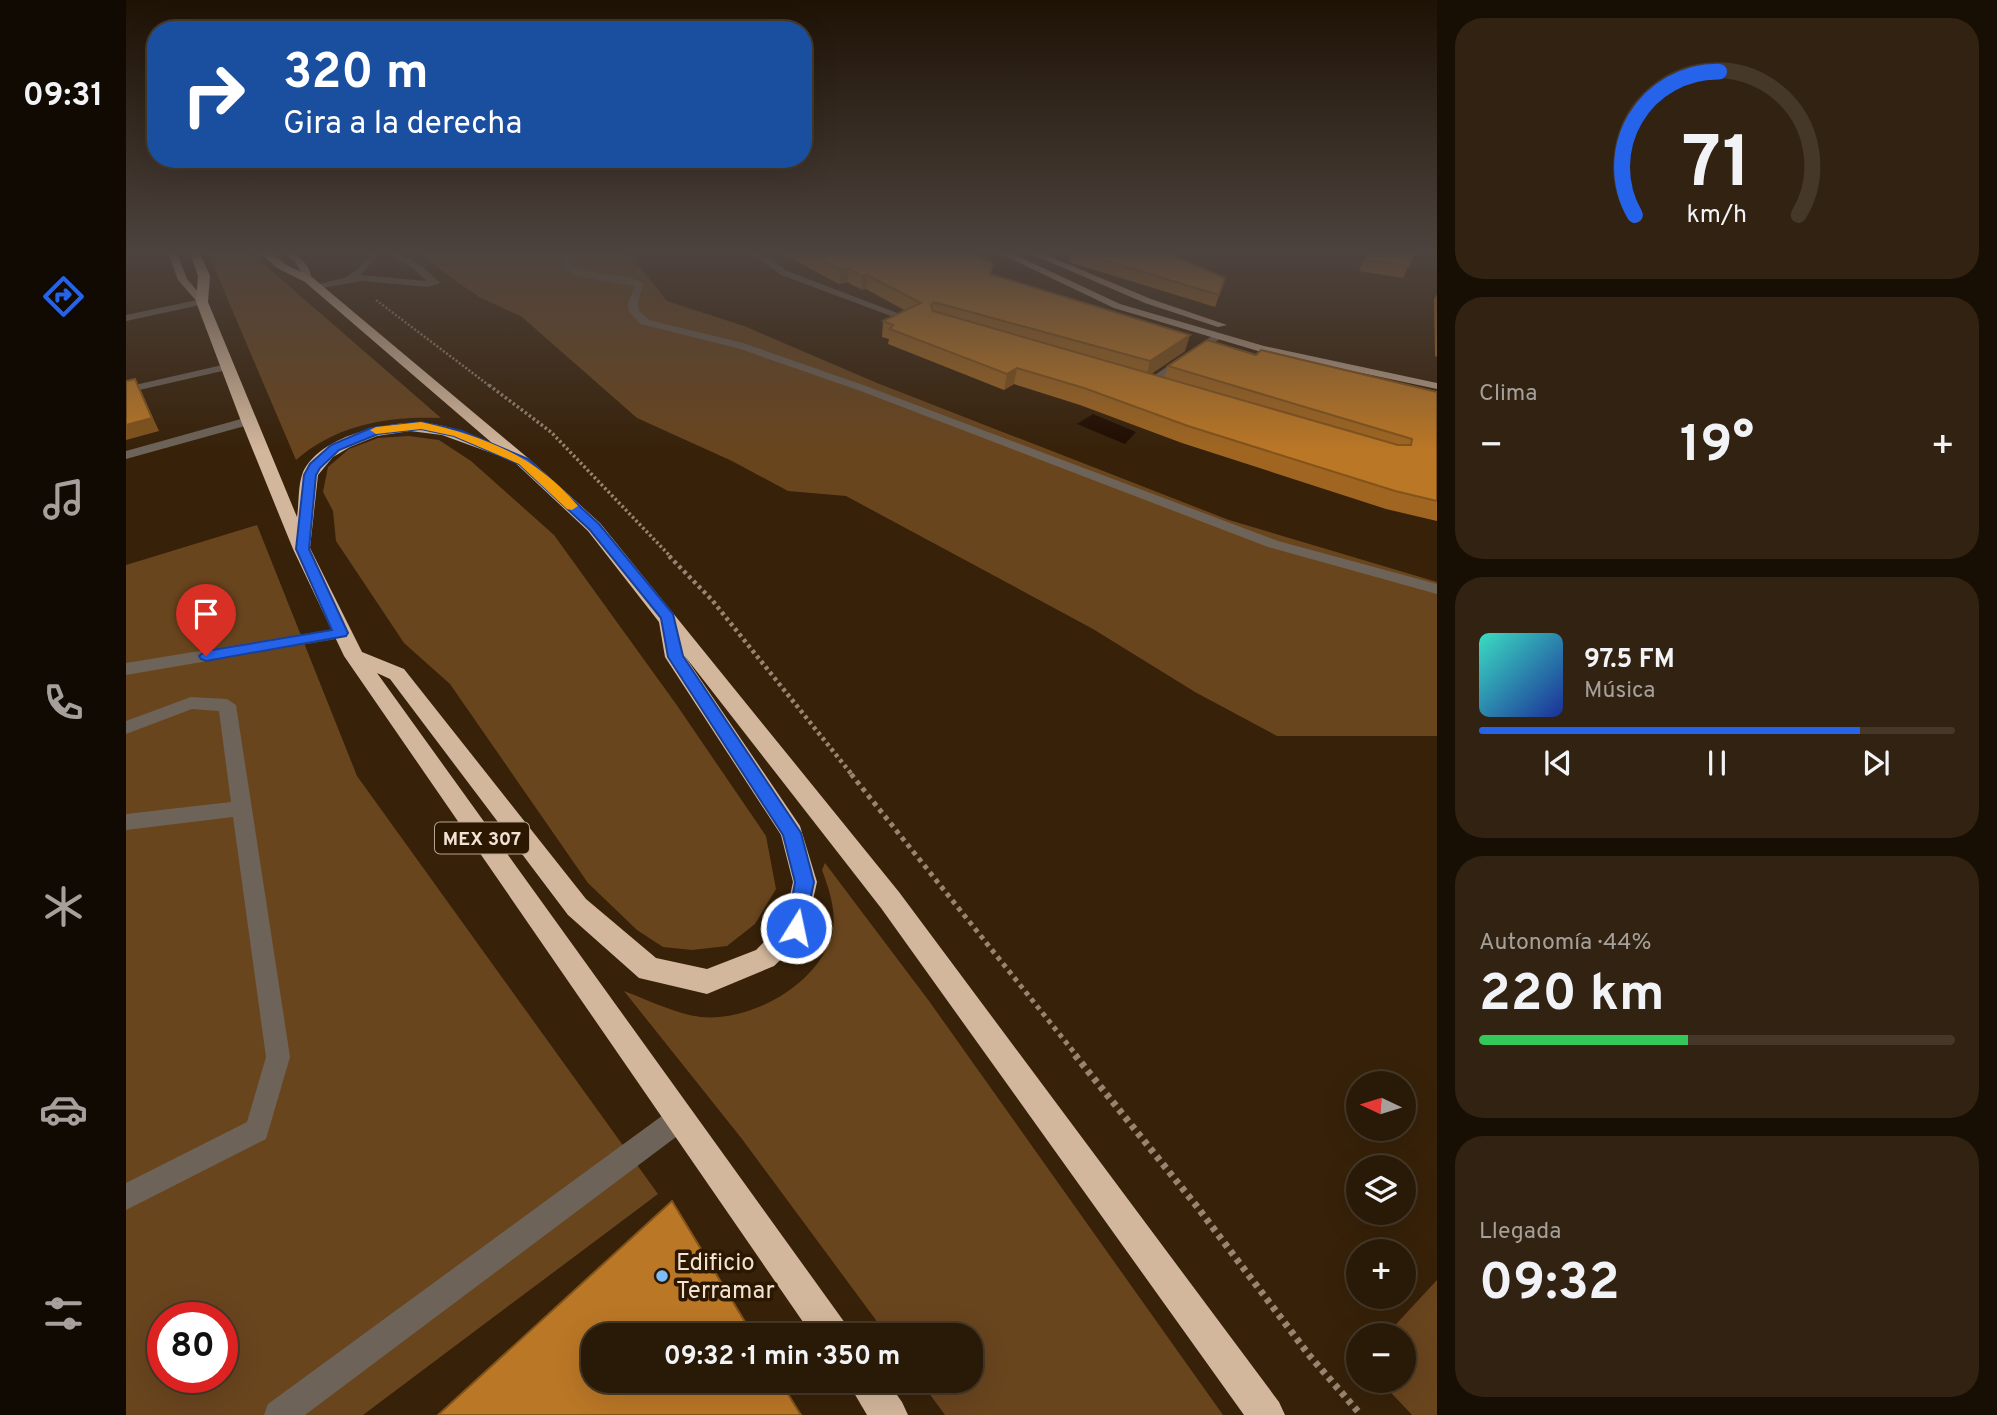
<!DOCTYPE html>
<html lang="es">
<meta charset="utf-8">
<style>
body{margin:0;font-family:Overpass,sans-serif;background:#312211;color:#f1f3f6;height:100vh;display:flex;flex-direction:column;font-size:26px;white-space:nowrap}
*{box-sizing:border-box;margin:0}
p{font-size:23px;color:#a5a09b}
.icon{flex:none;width:38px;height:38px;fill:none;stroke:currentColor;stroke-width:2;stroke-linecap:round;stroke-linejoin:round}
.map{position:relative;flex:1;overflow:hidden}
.sheet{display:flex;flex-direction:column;gap:18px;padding:18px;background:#170e04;width:560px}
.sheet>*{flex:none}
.banner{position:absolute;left:21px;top:21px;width:665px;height:147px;border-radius:28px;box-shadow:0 7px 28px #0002,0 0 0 2px #453828;background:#1a4fa0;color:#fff;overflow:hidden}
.needle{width:46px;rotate:274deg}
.controls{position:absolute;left:1220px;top:1071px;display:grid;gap:14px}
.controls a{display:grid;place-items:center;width:70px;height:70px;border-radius:50%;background:#291907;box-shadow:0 7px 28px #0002,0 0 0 2px #453828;font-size:35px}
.speed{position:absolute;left:21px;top:1302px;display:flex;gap:14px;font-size:35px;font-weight:700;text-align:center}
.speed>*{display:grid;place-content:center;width:91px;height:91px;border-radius:50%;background:#291907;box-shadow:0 7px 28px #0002,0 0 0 2px #453828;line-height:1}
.speed .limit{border:10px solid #d22;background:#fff;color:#111}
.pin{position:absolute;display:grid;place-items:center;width:60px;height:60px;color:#fff;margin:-72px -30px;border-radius:50% 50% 50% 0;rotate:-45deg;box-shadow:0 0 7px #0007}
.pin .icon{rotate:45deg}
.me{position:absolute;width:77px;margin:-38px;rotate:10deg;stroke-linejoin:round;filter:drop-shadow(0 0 5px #0008)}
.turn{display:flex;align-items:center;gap:24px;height:147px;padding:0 21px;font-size:32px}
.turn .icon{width:91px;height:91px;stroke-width:2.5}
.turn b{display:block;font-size:49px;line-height:60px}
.big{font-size:52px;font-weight:700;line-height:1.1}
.sheet .tile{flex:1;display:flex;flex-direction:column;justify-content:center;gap:10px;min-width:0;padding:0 24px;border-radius:28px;background:#312211}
.sheet .dial{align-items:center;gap:0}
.dial svg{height:182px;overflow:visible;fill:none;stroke:#453828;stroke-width:7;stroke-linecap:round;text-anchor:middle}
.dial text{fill:#f1f3f6;stroke:none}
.song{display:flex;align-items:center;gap:21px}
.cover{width:84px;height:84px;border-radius:10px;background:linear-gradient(135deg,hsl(170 70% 55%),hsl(230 70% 35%))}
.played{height:7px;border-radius:4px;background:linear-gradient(90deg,#2563eb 80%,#453828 80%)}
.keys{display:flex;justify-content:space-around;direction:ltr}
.heat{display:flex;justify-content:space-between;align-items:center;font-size:38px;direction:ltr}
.charge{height:10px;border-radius:5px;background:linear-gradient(90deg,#34c759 44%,#453828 0)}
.trip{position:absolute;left:455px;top:1323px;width:402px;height:70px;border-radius:28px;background:#291907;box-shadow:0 7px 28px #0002,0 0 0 2px #453828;font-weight:700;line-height:70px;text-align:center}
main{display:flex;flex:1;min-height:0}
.menu{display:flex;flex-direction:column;width:126px;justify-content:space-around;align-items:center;background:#100a03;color:#a5a09b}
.menu .icon{width:49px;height:49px}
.menu .selected{color:#2563eb}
.menu b{font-size:32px;color:#f1f3f6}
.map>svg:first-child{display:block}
.green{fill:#69451e;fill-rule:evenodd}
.water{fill:#200c00}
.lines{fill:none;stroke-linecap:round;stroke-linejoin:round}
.path-far4{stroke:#978572;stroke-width:2.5;stroke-dasharray:2 2;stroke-linecap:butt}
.path-far3{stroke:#978572;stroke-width:3.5;stroke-dasharray:2.5 2.5;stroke-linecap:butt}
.path-far2{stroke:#978572;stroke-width:4.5;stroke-dasharray:3.5 3.5;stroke-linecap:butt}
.path-far1{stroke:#978572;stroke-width:5;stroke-dasharray:4.5 4.5;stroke-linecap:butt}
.path{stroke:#978572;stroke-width:7;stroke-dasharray:5 5;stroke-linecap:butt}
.minor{fill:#6e6358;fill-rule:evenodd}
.major{fill:#b79f89;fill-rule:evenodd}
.highway{fill:#d3b79c;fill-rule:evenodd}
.wall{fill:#a06621}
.shaded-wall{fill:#82531b}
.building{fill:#ba7726;stroke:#82531b;stroke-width:2}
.route{fill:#2563eb;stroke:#184099;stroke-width:2}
.slow{fill:#f59e0b}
.poi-dot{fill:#7cbef9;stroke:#2c1701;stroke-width:2.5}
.labels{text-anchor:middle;stroke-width:7;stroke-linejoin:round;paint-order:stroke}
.shield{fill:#2c1701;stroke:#b6a595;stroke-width:2}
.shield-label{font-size:19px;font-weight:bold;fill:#f1e2d4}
.near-poi-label{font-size:24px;fill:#f1e2d4;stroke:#2c1701;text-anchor:start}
</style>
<main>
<nav class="menu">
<b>09:31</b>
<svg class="icon selected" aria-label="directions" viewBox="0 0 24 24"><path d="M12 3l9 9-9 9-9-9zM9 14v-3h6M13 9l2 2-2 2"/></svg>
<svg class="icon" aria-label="music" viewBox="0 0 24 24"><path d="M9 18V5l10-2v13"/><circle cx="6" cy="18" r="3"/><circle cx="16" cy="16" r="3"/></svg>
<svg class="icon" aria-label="phone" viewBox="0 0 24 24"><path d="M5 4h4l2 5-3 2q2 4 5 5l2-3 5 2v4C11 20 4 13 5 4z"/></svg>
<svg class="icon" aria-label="climate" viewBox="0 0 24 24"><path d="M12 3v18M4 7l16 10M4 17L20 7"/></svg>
<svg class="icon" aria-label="car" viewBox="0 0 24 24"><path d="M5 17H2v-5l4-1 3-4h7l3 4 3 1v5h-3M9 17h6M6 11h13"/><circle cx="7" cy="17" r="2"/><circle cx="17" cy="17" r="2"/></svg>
<svg class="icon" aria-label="filters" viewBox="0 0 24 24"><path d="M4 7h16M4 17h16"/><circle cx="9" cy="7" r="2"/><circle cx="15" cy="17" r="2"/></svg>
</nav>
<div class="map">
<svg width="1311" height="1415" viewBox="0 0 1311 1415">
<rect width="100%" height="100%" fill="#372109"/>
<g class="green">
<path d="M82 253H125L315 418C263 416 211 424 170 460Z"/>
<polygon points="291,253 500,253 517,271 541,301 618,326 751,383 1103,520 1311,582 1311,736 1151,736 1069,692 967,629 720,496 662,491 606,461 511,418 396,317 353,297"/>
<polygon points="283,436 313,440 345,461 428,535 550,704 640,836 650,889 629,924 601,946 566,950 537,947 511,930 462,883 324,684 278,643 210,541 207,511 197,492 202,467 223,449 252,438"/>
<path d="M131 525 231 776 532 1194 237 1415H0V565ZM37 1318H96V1377H37Z"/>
<path d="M699 863 803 1001 1097 1415H819L794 1381H845V1335H761L616 1139 498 991C522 1000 550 1014 575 1017 624 1022 689 986 705 938 712 915 704 892 696 870Z"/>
<polygon points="1311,1280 1311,1415 1286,1415 1254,1381 1278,1381 1278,1335 1260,1335"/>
</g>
<polygon class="water" points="967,414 1010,432 999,444 951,424"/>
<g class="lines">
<polyline class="path-far4" points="250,300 365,387"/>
<polyline class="path-far3" points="363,385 425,432 545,557"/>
<polyline class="path-far2" points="543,556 586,600 727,776"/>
<polyline class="path-far1" points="725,774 951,1056"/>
<polyline class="path" points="949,1055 1069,1204 1183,1355 1235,1415"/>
<g class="minor">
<path d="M245 253H254L234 275 301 281 284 266 258 253C281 253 298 267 314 283L302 287 236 281 190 289 185 286 218 278 231 270Z"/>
<path d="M430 253 443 255 445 264C467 279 495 270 517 283L512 303 513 311 523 320 617 343 740 386 1152 541 1311 584V594L1142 547 732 390 611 348 515 324 503 312 502 303 509 286 451 276 438 267 436 258Z"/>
<polygon points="625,253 635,253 661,271 774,314 765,316 655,275"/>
<polygon points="76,299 81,302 79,304 0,321 0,315"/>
<polygon points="1089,334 1098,336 1028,385 1020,385 1020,381"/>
<polygon points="101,364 105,365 105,369 0,393 0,387"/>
<polygon points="122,417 128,421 126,424 0,459 0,451"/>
<polygon points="215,628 223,633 221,637 0,675 0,663"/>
<polygon points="65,697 101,699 110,705 164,1057 140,1139 0,1210 0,1183 121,1122 140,1057 107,817 0,830 0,814 105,802 93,711 66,709 0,734 0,721"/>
<polygon points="553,1106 562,1110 566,1119 562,1128 179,1415 138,1415 142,1404 544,1110"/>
</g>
<g class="major">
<polygon points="42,253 51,253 61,279 79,300 79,304 73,304 52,280"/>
<path d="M159 253C175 253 185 267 186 282H180L170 263Z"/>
<polygon points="873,253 885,253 994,304 1138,346 1311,383 1311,389 1132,351 988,308"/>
<polygon points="903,253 915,253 1025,299 1101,325 1092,327 1019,303"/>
</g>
<g class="highway">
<path d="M64 253H74L84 276 82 302 171 517C173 504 172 487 176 475 190 436 264 420 299 423 322 425 345 434 366 443L179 282 151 268 134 253H146L159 264 187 278 402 458 474 523 773 892 1153 1402 1159 1415H1118L755 908 558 655 674 826 691 882 679 936 648 966 581 994 513 978 442 915 264 679 251 673 719 1323 725 1335H686L218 656 167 549 115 421 70 302 72 276ZM284 431 316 435 371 455H381L462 531 533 622 539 657 655 835 667 882 658 922 630 950 581 969 530 958 460 899 278 669 236 652 184 548 192 475 207 457 224 447 251 436Z"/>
<polygon points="721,1381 761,1381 776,1402 782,1415 741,1415"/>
</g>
</g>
<g class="wall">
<polygon points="655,253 846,253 866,275 1059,351 1025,374 1038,378 1042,366 1130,355 1311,392 1311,521 1260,509 1056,443 954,405 888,384 878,390 762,344 763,339 756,337 757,321 780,311 740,289 736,290 721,282 713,284"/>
<polygon points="945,253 1042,253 1099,278 1089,307 943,262"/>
<polygon points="1288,253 1277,278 1233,271 1238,260"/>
<polygon points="1311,294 1311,357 1309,356 1308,299"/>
</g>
<g class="shaded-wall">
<polygon points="722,268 721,282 713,284 714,270"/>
<polygon points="741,275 740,289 736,290 736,276"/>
<polygon points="1064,335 1059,351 1020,377 1024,361"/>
<polygon points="891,368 888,384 878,390 881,374"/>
<polygon points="9,379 33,431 0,440 0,425"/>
</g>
<g class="building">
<polygon points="682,253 846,253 867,263 864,274 1064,335 1024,361 808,302 805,305 807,311 1272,445 1285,445 1286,439 1042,366 1081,340 1130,355 1135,350 1311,392 1311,501 1269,491 1062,426 958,388 891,368 881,374 764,329 767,325 757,321 795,303 741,275 736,276 722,268 714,270"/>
<polygon points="954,253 1039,253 1099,278 1093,295"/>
<polygon points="1243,253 1288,253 1283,266 1238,260"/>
<polygon points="9,379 26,418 0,425 0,381"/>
<polygon points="546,1201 627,1335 467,1335 467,1381 654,1381 675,1415 312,1415"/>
</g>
<linearGradient id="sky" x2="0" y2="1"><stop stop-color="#1e1205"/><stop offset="0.56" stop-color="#4d433e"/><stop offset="1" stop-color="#4d433e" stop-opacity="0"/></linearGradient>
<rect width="1311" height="451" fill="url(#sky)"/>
<polygon class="route" points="295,422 336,431 402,459 473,524 547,614 557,656 675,833 688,882 677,934 670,936 663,934 661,928 669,882 657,835 542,657 535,618 464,530 393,464 328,436 295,429 252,434 213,450 194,468 190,475 183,549 222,633 220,636 80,661 75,659 73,656 80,651 206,630 170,549 178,475 184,464 205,445 245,428"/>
<path class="slow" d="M295 422C358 436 410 456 452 506L446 510 441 509 393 464 328 436 295 429 250 434 244 430 250 427Z"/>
<circle class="poi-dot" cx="536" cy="1276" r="7"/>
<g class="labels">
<rect class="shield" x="309" y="822.5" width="94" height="31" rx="5"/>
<g class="shield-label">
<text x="356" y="845">MEX 307</text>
</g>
<g class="near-poi-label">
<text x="550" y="1270">Edificio<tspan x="550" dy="28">Terramar</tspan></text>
</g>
</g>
</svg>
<div class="controls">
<a><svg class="needle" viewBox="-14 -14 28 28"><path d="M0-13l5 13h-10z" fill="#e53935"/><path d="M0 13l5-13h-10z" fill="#a5a09b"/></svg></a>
<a><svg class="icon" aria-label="layers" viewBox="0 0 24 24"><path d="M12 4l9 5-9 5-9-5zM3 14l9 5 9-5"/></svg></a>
<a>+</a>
<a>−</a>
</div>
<div class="speed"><div class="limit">80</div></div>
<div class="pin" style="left:80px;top:656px;background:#d93025"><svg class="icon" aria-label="arrive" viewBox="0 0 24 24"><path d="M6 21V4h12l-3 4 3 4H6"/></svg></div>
<svg class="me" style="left:670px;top:928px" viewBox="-20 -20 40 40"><circle r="17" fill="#2563eb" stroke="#fff" stroke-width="3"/><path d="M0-11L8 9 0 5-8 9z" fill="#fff"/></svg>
<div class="trip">09:32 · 1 min · 350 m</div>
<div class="banner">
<div class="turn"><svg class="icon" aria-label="right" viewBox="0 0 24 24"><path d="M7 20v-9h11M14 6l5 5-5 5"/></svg><div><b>320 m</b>Gira a la derecha</div></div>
</div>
</div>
<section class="sheet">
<div class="tile dial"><svg viewBox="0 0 100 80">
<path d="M14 69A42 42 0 1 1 86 69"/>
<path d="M14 69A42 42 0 0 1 51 6" stroke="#2563eb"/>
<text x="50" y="56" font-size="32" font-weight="700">71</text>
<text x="50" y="72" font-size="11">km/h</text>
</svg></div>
<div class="tile"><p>Clima</p>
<div class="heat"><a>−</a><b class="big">19°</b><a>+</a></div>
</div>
<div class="tile">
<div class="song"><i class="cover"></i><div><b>97.5 FM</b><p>Música</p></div></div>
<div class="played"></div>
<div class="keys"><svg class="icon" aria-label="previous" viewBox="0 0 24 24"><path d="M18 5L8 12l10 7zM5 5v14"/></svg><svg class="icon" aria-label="pause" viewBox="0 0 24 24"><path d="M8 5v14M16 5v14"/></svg><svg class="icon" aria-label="next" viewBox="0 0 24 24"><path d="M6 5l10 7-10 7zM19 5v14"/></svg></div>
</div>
<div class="tile"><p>Autonomía · 44%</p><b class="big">220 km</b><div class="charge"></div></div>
<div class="tile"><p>Llegada</p><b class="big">09:32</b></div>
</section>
</main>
